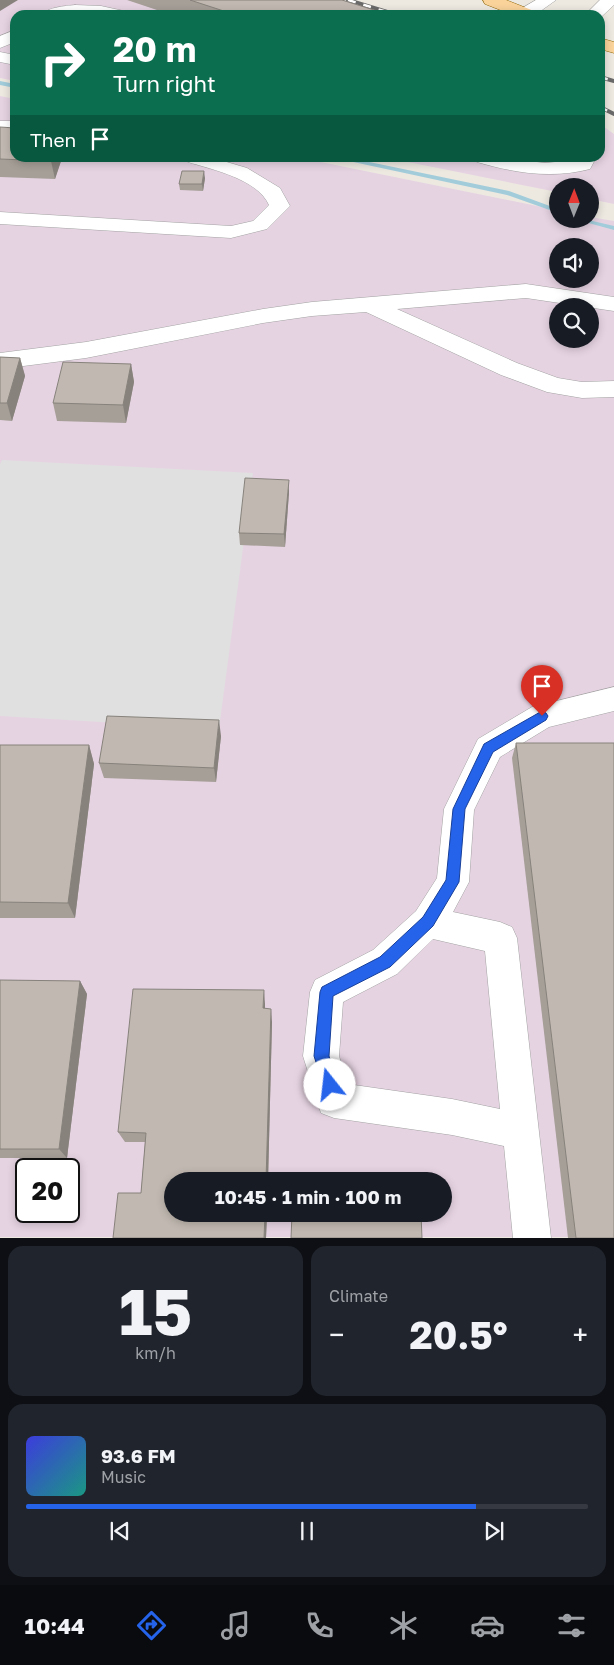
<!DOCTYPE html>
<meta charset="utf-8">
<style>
body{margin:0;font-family:"Golos Text",sans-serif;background:#20242c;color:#f1f3f6;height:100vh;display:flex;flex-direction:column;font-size:19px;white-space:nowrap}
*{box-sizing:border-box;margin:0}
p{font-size:16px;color:#9ea1a6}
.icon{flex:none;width:28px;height:28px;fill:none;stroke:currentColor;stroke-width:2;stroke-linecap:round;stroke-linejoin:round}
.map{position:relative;height:1238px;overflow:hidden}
.side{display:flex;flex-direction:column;gap:8px;padding:8px;background:#0d0f14;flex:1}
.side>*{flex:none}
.hud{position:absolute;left:10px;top:10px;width:595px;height:152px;border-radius:15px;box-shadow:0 2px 8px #0003;background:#0b6e4f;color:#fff;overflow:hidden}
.needle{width:32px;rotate:1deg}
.tools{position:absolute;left:549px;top:178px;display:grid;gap:10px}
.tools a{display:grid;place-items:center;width:50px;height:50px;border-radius:50%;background:#171b24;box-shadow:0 2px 8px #0003;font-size:25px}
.speed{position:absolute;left:15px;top:1158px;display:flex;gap:10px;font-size:25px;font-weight:700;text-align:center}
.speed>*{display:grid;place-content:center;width:65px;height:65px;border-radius:50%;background:#171b24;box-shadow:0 2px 8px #0003;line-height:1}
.speed .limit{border:2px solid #111;border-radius:8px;background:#fff;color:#111}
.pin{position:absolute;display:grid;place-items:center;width:42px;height:42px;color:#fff;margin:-51px -21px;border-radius:50% 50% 50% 0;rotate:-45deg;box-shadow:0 0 5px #0007}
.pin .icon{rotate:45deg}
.me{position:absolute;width:55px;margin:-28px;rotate:344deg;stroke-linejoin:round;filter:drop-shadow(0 0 4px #0008)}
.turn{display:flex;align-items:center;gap:18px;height:105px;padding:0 20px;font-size:22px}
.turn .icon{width:65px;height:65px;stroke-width:2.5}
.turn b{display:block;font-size:35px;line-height:42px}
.then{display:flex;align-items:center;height:48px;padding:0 20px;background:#0003;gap:10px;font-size:19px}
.big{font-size:38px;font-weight:700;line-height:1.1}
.side .widget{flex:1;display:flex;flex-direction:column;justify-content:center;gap:8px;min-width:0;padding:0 18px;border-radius:15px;background:#20242c}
.side .dial{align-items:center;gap:0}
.dial b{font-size:65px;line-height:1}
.song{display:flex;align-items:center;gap:15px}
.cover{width:60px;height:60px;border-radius:8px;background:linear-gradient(135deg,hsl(240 70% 55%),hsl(170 70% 35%))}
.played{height:5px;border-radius:2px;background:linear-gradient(90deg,#2563eb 80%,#363941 80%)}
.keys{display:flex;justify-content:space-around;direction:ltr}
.heat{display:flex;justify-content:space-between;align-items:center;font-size:28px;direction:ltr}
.side .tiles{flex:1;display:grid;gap:8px;grid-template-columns:1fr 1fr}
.widget:last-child{grid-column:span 2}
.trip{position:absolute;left:164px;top:1172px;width:288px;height:50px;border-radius:25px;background:#171b24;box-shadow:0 2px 8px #0003;font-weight:700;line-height:50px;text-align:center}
.tabs{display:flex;height:80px;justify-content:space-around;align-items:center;background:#090b0e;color:#9ea1a6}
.tabs .icon{width:35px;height:35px}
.tabs .active{color:#2563eb}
.tabs b{font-size:22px;color:#f1f3f6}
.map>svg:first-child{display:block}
.industrial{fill:#e6d3e2;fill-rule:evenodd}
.parking{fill:#e0e0e0}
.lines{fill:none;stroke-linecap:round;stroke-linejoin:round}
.stream{fill:#a2ccda;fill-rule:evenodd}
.minor-casing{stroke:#a3a3a3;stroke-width:1}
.major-casing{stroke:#906503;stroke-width:1}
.minor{fill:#fff;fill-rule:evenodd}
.major{fill:#f9d39a;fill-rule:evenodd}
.rail-casing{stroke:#6a6a6a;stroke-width:4}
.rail{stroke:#fff;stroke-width:2.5;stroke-dasharray:8;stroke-linecap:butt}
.wall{fill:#a69f98}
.shaded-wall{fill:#87827c}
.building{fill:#c1b9b1;stroke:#87827c}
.route{fill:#2563eb;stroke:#184099}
</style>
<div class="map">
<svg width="614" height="1238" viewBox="0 0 614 1238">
<rect width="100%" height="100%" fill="#ede9e1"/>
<g class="industrial">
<polygon points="0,0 251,0 298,15 15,15 15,81 0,78"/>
<path d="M0 96 15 99V158H301L557 210 558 219H590V217L614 221V1237H0ZM558 246H590V279H558ZM558 306H590V339H558ZM26 1169H69V1211H26ZM172 1181H442V1214H172Z"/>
<polygon points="600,124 614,134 614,204 590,199 590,186 558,186 557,192 388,158 600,158"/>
</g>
<polygon class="parking" points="2,460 253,473 219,729 0,716 0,464"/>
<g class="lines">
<g class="stream">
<polygon points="0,81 15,84 15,88 0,85"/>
<polygon points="341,158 350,158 509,191 558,209 558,213 507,195 344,160"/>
<polygon points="574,219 584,219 614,226 614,230"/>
</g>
<defs>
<g id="minor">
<polygon points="536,0 556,0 535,15 517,15 519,10"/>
<polygon points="600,0 614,0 614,5 600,18 600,15 585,15"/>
<path d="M75 5 101 6 124 11 126 15H42C48 7 65 6 75 5Z"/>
<polygon points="15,30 15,42 0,48 0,36"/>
<polygon points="0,52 15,55 15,65 0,62"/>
<rect x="0" y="121" width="15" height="12"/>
<path d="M185 158H213L247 168 280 188 290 206 267 229 231 238 0 224V212L231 226 253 221 269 205C257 179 214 170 188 162Z"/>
<path d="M474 158H504L545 163 575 160 577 158H596L590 169C551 179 515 173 477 162Z"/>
<polygon points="526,284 614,297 614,311 526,298 397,309 517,363 558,378 582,382 614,381 614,397 582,398 547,392 501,375 366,312 312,316 263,323 86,358 0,369 0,353 86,342 263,309 312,302"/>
<path d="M614 687V711L549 727 500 757 474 810 469 882 453 912 500 922 512 927 517 938 551 1238H513L504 1146 452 1135 334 1118 321 1113 303 1056 310 992 315 980 373 950 416 911 437 878 444 809 478 739 532 707ZM433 939 485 951 500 1109 452 1099 347 1084 339 1056 343 1002 397 974Z"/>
</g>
<g id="major">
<polygon points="483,0 506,0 534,11 536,15 513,15 485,4"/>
<polygon points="600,38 614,42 614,53 600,49"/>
</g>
</defs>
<use href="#minor" class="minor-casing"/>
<use href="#major" class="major-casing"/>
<use href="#minor" class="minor"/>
<use href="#major" class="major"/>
<defs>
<g id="rail">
<polyline points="348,0 397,15"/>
<polyline points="600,77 614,81"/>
<polyline points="600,107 614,114"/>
</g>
</defs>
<use href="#rail" class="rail-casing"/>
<use href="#rail" class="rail"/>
</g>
<g class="wall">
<polygon points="127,0 342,0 390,15 172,15"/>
<polygon points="0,127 15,158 62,158 55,179 0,177"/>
<polygon points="205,178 203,191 180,190 179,184"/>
<polygon points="0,357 20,358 25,376 12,421 0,420"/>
<polygon points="131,364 134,382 126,423 57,421 53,403"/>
<polygon points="289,492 285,547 240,545 239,533"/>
<polygon points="221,736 216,782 104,778 99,763"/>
<polygon points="516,743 614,1238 568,1238 512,758"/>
<polygon points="0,745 89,745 94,764 75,918 0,918"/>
<polygon points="0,980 80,981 87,994 67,1158 0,1158"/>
<polygon points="265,1004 265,1008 272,1022 268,1181 172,1181 172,1214 267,1214 266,1238 113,1238 141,1193 145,1142 125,1142 118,1132"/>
</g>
<g class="shaded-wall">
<polygon points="0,0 18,0 0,11"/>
<polygon points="52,158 62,158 55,179 51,161"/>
<polygon points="204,171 205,178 203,191 202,184"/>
<polygon points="20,358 25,376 12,421 7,403"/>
<polygon points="131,364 134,382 126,423 123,405"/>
<polygon points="289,480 289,492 285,547 284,534"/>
<polygon points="219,720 221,736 216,782 214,768"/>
<polygon points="89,745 94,764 75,918 68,903"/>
<polygon points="80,981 87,994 67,1158 59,1149"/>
<polygon points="264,990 265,1004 265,1022 263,1008"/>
<polygon points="271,1009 272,1022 268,1181 266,1181"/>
<polygon points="265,1214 267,1214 266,1238 264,1238"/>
</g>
<g class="building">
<polygon points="190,0 342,0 390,15 236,15"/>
<polygon points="0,127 15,128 15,158 52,158 51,161 0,159"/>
<polygon points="182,171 204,171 202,184 179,184"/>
<polygon points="0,357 20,358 7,403 0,403"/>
<polygon points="63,362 131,364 123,405 53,403"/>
<polygon points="245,478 289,480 284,534 239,533"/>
<polygon points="107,716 219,720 214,768 99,763"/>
<polygon points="516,743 614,743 614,1238 576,1238"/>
<polygon points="0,745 89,745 68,903 0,902"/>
<polygon points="0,980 80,981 59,1149 0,1149"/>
<polygon points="133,989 264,990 263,1008 271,1009 266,1181 172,1181 172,1214 265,1214 264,1238 113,1238 118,1193 141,1193 146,1133 118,1132"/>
<polygon points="292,1214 421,1214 422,1238 291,1238"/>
</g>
<polygon class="route" points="542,711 546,713 548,716 546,720 493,752 465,809 459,882 433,926 390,967 333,996 329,1056 337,1085 335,1090 330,1093 325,1090 314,1056 320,992 322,987 380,957 423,917 446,880 453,809 484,744"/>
</svg>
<div class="tools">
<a><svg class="needle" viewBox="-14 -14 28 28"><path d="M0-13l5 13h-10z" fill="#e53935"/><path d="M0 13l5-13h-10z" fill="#9ea1a6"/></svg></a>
<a><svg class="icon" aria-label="sound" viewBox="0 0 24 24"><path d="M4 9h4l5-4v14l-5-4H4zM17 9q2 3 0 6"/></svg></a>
<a><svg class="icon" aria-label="search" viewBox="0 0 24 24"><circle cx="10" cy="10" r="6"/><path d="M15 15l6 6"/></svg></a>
</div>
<div class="speed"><div class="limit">20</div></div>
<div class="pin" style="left:542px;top:716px;background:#d93025"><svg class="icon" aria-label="arrive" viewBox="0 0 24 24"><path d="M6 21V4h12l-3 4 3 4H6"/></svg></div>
<svg class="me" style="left:330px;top:1085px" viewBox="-20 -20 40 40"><circle r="19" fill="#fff"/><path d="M0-13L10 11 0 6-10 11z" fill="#2563eb"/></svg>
<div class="trip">10:45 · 1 min · 100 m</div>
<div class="hud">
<div class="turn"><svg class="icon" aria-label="right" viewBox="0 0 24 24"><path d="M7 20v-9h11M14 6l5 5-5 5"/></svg><div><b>20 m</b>Turn right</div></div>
<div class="then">Then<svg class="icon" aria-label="arrive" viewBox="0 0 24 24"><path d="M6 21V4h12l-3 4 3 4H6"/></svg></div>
</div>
</div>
<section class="side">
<div class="tiles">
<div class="widget dial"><b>15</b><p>km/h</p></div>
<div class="widget"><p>Climate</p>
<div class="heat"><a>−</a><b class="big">20.5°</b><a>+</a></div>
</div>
<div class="widget">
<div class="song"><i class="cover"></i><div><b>93.6 FM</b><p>Music</p></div></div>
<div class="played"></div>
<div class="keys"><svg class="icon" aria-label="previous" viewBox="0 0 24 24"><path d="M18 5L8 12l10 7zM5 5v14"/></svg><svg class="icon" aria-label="pause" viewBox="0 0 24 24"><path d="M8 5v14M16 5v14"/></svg><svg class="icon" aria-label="next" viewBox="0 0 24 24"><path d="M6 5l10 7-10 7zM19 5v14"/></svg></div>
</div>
</div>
</section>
<nav class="tabs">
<b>10:44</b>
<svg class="icon active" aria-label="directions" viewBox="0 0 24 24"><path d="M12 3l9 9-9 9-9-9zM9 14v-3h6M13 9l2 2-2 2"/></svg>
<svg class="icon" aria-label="music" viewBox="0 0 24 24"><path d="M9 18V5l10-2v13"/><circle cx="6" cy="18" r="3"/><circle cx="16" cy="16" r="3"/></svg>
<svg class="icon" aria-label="phone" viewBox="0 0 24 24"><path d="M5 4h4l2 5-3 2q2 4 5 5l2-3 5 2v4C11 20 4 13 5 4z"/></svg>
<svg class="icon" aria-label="climate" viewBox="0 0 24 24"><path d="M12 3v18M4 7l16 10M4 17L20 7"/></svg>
<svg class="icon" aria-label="car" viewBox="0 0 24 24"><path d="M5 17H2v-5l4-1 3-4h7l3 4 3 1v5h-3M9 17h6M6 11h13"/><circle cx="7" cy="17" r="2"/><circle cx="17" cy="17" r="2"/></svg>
<svg class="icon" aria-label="filters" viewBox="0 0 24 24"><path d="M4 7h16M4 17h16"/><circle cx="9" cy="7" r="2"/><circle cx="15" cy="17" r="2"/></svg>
</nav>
